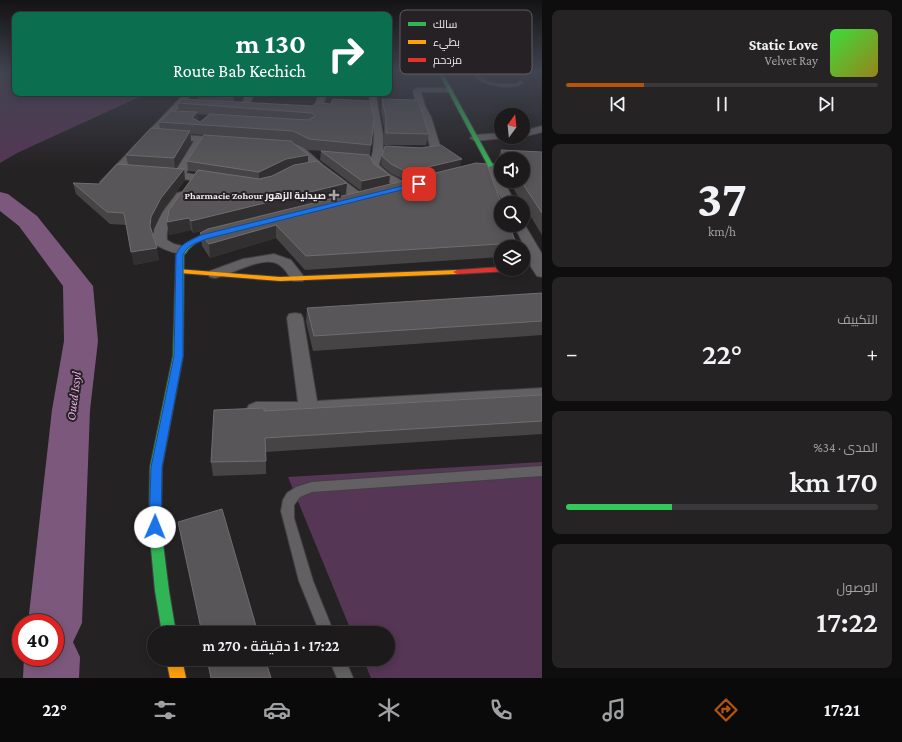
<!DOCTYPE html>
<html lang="ar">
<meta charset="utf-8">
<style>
body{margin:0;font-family:"Crimson Pro",Cairo,serif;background:#252324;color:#f1f3f6;direction:rtl;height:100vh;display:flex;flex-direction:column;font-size:15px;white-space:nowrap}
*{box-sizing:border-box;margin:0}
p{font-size:13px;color:#a0a1a3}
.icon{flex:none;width:22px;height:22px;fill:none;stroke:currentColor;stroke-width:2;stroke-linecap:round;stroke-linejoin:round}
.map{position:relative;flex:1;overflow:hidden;direction:ltr}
.drawer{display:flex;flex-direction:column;gap:10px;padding:10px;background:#0f0e0f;width:360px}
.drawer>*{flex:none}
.top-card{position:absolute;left:12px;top:12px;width:380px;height:84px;border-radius:8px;box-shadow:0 2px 10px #0003,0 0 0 1px #3a383a;direction:rtl;background:#0b6e4f;color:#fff;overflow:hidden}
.needle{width:26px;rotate:15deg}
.controls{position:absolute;left:494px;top:108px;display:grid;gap:8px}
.controls a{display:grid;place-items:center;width:36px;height:36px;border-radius:50%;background:#1c1a1b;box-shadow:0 2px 10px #0003,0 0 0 1px #3a383a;font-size:20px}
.speed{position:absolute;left:12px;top:614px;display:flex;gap:8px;font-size:20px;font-weight:700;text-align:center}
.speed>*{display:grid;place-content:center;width:52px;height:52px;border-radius:50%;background:#1c1a1b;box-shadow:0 2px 10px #0003,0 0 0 1px #3a383a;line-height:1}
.speed .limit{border:6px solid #d22;background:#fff;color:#111}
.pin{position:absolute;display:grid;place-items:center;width:34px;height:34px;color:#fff;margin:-17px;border-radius:8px;box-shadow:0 2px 6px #0006}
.me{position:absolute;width:44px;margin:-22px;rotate:1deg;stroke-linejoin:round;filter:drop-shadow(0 0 3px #0008)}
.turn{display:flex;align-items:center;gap:14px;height:84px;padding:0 20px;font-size:18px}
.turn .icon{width:52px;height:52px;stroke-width:2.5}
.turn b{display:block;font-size:28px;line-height:34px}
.big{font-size:30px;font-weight:600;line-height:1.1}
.drawer .card{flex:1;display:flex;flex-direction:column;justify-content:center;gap:6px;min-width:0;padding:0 14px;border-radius:8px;background:#252324}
.drawer .dial{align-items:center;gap:0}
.dial b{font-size:52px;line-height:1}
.song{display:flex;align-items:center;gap:12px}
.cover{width:48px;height:48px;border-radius:6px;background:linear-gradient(135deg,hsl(120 70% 55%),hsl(50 70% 35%))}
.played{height:4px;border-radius:2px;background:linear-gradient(90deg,#b45309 25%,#3a383a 25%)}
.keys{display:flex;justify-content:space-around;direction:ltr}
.heat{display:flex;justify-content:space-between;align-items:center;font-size:22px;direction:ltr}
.charge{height:6px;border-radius:3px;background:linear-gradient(90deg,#34c759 34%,#3a383a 0)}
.trip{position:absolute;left:147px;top:626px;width:248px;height:40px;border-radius:20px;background:#1c1a1b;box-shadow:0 2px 10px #0003,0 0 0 1px #3a383a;font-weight:600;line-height:40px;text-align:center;direction:rtl}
.tabs{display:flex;height:64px;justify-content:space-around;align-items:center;background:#0b0a0b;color:#a0a1a3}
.tabs .icon{width:28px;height:28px}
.tabs .current{color:#b45309}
.tabs b{font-size:18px;color:#f1f3f6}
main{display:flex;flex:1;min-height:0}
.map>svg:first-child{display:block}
.green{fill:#553655}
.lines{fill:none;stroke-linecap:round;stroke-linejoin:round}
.river{fill:#7c597c;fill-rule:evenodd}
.lane-casing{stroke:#434042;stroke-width:2}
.street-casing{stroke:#434042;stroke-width:2}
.fast-casing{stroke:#434042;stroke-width:2}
.slow-casing{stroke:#434042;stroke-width:2}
.jam-casing{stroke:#434042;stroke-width:2}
.lane{fill:#626062;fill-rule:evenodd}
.street{fill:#626062;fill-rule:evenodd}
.fast{fill:#30b455;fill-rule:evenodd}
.slow{fill:#ff9f0a;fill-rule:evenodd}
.jam{fill:#e5322d;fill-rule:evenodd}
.wall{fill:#474446;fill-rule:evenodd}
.shaded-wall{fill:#322f31}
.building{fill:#585658;stroke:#706d6f}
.route{fill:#1a73e8;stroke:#114b97}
.poi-dot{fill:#a7a4a7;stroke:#262125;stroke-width:1.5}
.labels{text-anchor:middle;stroke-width:4;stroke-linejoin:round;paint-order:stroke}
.far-poi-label{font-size:10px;font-weight:bold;fill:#edeaed;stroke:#262125;text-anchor:end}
.water-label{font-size:13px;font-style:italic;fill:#edb0ec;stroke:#262125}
.key{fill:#262125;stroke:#625d61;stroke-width:1}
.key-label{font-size:11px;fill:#edeaed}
</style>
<main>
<section class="drawer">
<div class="card">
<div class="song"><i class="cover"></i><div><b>Static Love</b><p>Velvet Ray</p></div></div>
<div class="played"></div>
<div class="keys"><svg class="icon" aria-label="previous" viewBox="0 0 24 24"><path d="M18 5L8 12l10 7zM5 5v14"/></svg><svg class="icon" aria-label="pause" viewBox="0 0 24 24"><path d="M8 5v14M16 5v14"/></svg><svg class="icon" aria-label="next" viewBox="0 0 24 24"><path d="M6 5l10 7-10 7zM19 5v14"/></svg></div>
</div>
<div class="card dial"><b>37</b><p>km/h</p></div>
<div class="card"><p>التكييف</p>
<div class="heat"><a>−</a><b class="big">22°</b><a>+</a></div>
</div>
<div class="card"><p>المدى · 34%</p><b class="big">170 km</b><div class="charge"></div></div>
<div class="card"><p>الوصول</p><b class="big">17:22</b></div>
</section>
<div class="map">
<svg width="542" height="678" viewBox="0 0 542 678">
<rect width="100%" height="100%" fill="#252224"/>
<g class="green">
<polygon points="0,72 15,72 15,93 148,93 17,153 0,163"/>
<polygon points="542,462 542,678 371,678 363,659 388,659 388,633 352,633 288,477"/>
</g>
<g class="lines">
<polygon class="river" points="0,192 8,194 37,216 93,286 98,341 90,410 82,623 73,642 80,657 79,678 23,678 24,657 55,657 55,623 28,623 52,410 64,341 63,286 19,226 0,211"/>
<defs>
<g id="lane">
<path d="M472 72H534L515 75 477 73C486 86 503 84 517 84L520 80 523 83C515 90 490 86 481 81 477 79 475 76 472 72Z"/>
<polygon points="542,466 542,476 312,492 300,497 294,505 294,518 313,581 334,633 320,633 299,581 281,511 283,500 287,493 296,487 312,482"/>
<polygon points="329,659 345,659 353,678 337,678"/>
</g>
<g id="street">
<polygon points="416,88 449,88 453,90 449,92 421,92 425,106 431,117 441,149 440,151 418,154 413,151 414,149 430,147 423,117 418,109 411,109 407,106 408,104 416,103 413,91"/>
<polygon points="185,93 193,93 110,184 102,184 100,182 102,180"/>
<polygon points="246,93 254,93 249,107 245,110 241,107"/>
<polygon points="319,93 327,93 321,111 298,112 298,108 314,107"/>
<path d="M369 94 376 96 383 135V151L379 165 389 174 411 185 413 187 411 189C399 192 376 175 369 166L373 151 374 135Z"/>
<polygon points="542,126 542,132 523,137 523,131"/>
<polygon points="501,133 501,137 504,138 475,141 470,138 475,135"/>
<polygon points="169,134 227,138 229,140 227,142 204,142 186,173 219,179 221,181 219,183 215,184 158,175 157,173 162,170 175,172 194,141 166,139 164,137 166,135"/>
<polygon points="290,142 303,147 323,165 365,196 367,199 365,202 357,202 315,169 295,151 285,145 286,143"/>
<path d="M490 162C497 164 501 174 501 181H504L515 203H503L485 165Z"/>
<path d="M181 192 187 196C178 209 165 223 167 240L174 244 186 247 188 250 186 253C176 255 165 250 156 245 145 229 168 206 177 193Z"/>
<polygon points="523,222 542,254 542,277 537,276 531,267 529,256 514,225 523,225"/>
<path d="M274 254 291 260 305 278 303 281H293C288 275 285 268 278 264 263 255 231 275 215 278L210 277 208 274 210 271 243 259Z"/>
<polygon points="295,313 301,314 303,318 317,401 542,388 542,402 309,417 256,418 249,415 246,410 249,405 256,402 298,402 287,318 289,314"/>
</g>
<g id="fast">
<polygon points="438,72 442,72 493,165 492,166 460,176 457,174 487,164"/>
<path d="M230 228 233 230 232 231C214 236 195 238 184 255L183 356 162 467 161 527 169 591 176 633H162L155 591 149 527 150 467 173 356 176 255C190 235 208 233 230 228Z"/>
</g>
<g id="slow">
<polygon points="177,269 280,277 457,270 461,272 457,274 280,281 180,273 177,273 176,271"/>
<polygon points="166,659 182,659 186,678 170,678"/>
</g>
<polygon id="jam" points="501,267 501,269 513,269 509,271 457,274 453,272 457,270"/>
</defs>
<use href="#lane" class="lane-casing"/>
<use href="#street" class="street-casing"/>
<use href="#fast" class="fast-casing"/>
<use href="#slow" class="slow-casing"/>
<use href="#jam" class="jam-casing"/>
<use href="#lane" class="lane"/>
<use href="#street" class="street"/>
<use href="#fast" class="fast"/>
<use href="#slow" class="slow"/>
<use href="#jam" class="jam"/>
</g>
<g class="wall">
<path d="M234 93 235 99 234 102 312 106 371 145 370 155H369L374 164 389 184 361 191 320 160 321 151 337 152 308 150 293 142 256 139 308 163 346 195 286 210 516 243 514 247H501V257L305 270 276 238 210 258 202 246 200 233 206 230 193 233 191 230 169 235 167 222 196 172 188 171 187 161 204 135 191 134V142L176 168 184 169 185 180 163 210 154 229 153 235 159 260 134 265 126 225 110 224 76 194 73 183 99 184 128 165 126 155 160 129 159 122 179 111 178 103 198 100 197 96ZM197 114 208 115 200 122 198 121ZM287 168 272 176H270L285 169Z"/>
<polygon points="382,99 429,134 426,145 384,145 384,128 381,110"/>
<polygon points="501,150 542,152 542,235 523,204 523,203 522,203 509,181 523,181 523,159 501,159 501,168 497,162"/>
<polygon points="382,156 460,167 405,180 390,173 381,165"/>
<polygon points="542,293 542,335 313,351 306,322 307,308"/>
<polygon points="542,395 542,434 266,452 266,474 213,476 211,462 264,411"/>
</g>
<g class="shaded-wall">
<polygon points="234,93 235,99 233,103 233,97"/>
<polygon points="197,112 198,122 192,118"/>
<polygon points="190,131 191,142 175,169 174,158"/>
<polygon points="308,155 308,164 285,169 259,181 259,172 286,159"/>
<polygon points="462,159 460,167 405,180 407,172"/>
<polygon points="184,169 185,180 163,210 154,229 152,239 150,226 151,217 161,198"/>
<polygon points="390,175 389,184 361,191 362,181"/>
<polygon points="347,183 346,195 193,233 191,221"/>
<polygon points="189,218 191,230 169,235 167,222"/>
<polygon points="276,225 276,238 210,258 209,244"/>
<polygon points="157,248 159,260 134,265 131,252"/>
</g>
<g class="building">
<polygon points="198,93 234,93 233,97 197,96"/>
<polygon points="182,99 312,106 319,103 331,104 333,99 370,101 374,118 371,145 309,139 293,131 159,122 171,111 197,112 192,118 200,122 210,114 308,120 315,116 312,113 178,103"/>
<polygon points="382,99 418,100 429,134 386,133 386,117"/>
<polygon points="151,128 190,131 174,158 126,155"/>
<polygon points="204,135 291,141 308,155 286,159 259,172 187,161"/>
<polygon points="441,145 462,159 407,172 391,164 382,156 385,146 422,148"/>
<polygon points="501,150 542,152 542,213 521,181 523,181 523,159 506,159"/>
<polygon points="321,151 369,155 374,164 390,175 362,181"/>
<polygon points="317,161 347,183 191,221 189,218 167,222 169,210 198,170 259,179 272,176 294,165"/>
<polygon points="476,163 487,164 501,203 501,225 509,225 516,243 306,256 276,225 209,244 200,233 208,229"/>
<polygon points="117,164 184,169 161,198 151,217 150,226 157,248 131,252 124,213 107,212 73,183 99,184"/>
<polygon points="542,293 542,321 314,336 307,308"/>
<polygon points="542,395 542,421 265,438 266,461 211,462 214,410 264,408 264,411"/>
<polygon points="222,509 258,633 202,633 178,522"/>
<polygon points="207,659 265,659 271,678 211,678"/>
</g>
<linearGradient id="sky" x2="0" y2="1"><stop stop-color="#141314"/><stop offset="0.43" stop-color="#404450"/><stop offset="1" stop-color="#404450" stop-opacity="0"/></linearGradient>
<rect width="542" height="167" fill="url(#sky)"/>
<path class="route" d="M419 182 422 184 421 185 206 239C197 243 187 245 183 255V356L162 467 161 527 160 532 155 534 151 532 149 527 151 467 174 356 176 255C180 243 190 241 201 235Z"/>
<path class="poi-dot" d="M332 189h4v4h4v4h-4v4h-4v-4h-4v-4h4z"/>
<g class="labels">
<g class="far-poi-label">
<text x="326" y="199">Pharmacie Zohour صيدلية الزهور</text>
</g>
<g class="water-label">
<text transform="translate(73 396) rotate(-83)" y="5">Oued Issyl</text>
</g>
</g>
<rect x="400" y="10" width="132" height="64" rx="6" class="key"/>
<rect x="408" y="22" width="18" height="4" fill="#30b455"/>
<rect x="408" y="40" width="18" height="4" fill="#ff9f0a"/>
<rect x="408" y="58" width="18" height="4" fill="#e5322d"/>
<g class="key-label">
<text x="433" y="28">سالك</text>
<text x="433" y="46">بطيء</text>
<text x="433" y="64">مزدحم</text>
</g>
</svg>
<div class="controls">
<a><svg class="needle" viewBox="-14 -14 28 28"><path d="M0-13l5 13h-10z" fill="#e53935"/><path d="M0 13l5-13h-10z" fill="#a0a1a3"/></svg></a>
<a><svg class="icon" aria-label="sound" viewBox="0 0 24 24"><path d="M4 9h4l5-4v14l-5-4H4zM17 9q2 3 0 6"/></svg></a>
<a><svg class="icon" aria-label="search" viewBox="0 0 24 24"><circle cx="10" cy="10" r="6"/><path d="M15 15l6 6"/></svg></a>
<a><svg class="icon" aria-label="layers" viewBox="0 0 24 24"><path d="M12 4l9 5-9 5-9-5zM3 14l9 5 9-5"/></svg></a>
</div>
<div class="speed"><div class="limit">40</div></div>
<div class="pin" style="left:419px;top:184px;background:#d93025"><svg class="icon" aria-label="arrive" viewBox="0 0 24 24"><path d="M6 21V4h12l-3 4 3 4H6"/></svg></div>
<svg class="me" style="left:155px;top:527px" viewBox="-20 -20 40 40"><circle r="19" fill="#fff"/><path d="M0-13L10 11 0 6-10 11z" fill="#1a73e8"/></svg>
<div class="trip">17:22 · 1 دقيقة · 270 m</div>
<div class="top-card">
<div class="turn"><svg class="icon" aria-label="right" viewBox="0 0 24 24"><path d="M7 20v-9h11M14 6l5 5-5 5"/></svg><div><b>130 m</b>Route Bab Kechich</div></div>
</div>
</div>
</main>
<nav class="tabs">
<b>17:21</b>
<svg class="icon current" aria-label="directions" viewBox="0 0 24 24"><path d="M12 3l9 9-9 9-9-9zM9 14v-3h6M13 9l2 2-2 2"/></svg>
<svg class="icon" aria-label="music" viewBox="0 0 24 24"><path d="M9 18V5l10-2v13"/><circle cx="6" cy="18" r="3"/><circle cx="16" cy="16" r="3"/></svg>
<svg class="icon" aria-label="phone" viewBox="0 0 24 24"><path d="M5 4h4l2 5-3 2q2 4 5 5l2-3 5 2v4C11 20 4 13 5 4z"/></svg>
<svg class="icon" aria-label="climate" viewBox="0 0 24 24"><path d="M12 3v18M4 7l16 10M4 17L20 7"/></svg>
<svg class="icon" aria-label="car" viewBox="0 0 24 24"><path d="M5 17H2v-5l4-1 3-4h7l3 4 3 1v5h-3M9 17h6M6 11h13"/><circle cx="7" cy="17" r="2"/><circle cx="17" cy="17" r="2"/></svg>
<svg class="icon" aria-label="filters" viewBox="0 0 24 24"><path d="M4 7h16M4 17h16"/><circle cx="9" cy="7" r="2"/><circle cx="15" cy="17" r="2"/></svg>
<b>22°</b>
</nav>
